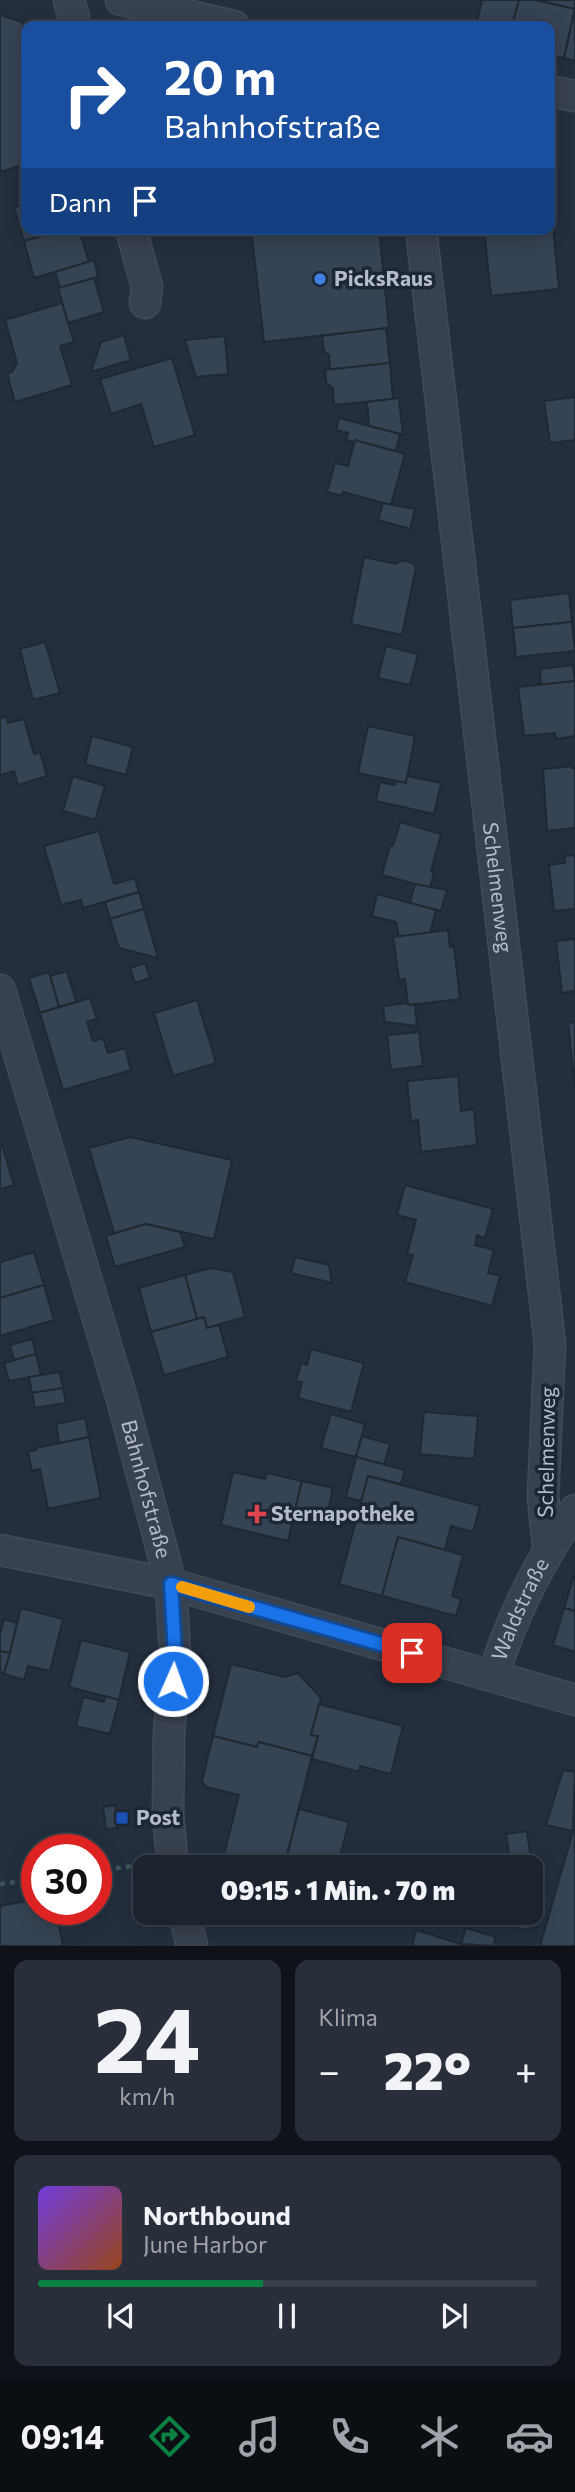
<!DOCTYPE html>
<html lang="de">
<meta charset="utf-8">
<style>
body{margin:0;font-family:Commissioner,sans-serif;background:#282f3a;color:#f1f3f6;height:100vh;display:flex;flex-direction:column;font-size:26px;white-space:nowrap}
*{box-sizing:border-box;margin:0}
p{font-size:23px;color:#a0a4aa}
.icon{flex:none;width:38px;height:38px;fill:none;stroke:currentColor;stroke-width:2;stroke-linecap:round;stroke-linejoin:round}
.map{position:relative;height:1946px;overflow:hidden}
.details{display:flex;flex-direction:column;gap:14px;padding:14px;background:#0f1319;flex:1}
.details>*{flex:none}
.banner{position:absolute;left:21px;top:21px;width:534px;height:214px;border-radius:14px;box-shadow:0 4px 18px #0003,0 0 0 2px #39404a;background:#1a4fa0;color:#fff;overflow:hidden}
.speed{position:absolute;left:21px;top:1834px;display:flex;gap:14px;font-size:35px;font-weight:700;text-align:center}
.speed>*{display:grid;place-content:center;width:91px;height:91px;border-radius:50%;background:#1b232e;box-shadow:0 4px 18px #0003,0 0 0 2px #39404a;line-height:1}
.speed .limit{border:10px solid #d22;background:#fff;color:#111}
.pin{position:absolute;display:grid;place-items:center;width:60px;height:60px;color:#fff;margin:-30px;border-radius:14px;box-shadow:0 4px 10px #0006}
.me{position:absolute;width:77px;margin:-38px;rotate:2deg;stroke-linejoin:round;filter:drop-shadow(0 0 5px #0008)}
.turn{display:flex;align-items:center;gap:24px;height:147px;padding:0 28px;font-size:32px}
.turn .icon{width:91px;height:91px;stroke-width:2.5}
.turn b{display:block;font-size:49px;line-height:60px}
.then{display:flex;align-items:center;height:66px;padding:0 28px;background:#0003;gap:14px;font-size:26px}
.big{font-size:52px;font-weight:800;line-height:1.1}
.details .card{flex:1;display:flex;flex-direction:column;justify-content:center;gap:10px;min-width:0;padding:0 24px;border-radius:14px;background:#282f3a}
.details .dial{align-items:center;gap:0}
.dial b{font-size:91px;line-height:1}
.song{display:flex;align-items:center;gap:21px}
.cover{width:84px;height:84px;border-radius:10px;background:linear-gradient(135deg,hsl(260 70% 55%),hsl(20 70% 35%))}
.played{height:7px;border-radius:4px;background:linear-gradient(90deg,#0b8043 45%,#39404a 45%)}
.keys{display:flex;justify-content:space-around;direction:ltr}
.heat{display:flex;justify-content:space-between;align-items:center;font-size:38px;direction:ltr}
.details .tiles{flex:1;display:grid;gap:14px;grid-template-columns:1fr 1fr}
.card:last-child{grid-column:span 2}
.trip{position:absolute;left:133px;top:1855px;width:410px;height:70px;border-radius:14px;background:#1b232e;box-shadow:0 4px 18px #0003,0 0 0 2px #39404a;font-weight:800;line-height:70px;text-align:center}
.menu{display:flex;height:112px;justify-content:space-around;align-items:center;background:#0b0e12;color:#a0a4aa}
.menu .icon{width:49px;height:49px}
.menu .on{color:#0b8043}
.menu b{font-size:32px;color:#f1f3f6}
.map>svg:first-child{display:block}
.building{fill:#364354;stroke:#1f2835;stroke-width:2}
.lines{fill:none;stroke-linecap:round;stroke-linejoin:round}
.minor-casing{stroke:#414a57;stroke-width:33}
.path{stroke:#3f5557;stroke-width:4.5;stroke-dasharray:5 5;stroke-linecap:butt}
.minor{stroke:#38414e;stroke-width:30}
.route-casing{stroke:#114b97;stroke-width:18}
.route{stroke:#1a73e8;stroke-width:12}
.slow{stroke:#f59e0b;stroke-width:12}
.shop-dot{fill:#3f7fe0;stroke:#1d2633;stroke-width:2.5}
.health-dot{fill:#e0444e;stroke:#1d2633;stroke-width:2.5}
.transit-dot{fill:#1a4fb4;stroke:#1d2633;stroke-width:2.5}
.labels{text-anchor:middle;stroke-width:7;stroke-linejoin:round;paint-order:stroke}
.poi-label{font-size:21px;font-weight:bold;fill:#b4bcc9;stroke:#1d2633;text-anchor:start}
.street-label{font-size:21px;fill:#b4bcc9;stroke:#1d2633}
</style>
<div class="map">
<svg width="575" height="1946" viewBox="0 0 575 1946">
<rect width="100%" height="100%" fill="#242f3e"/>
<g class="building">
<polygon points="482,0 519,0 512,26 476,26"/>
<polygon points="519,0 536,0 575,9 564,58 550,55 550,26 512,26"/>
<polygon points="536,0 575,0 575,9"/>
<polygon points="575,9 575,61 564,58"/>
<polygon points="0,15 22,22 26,36 26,164 0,172"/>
<polygon points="550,196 559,289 491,296 484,229 550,229"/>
<polygon points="26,204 26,229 66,229 24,241 14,207"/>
<polygon points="66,229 79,229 89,262 34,278 24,241"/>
<polygon points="251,229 379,229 389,328 264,342"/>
<polygon points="94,260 98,277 60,288 55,272"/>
<polygon points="94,278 104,312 68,323 58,288"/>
<polygon points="62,303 74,342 60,346 72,385 15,402 7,374 12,372 17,363 5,320"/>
<polygon points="386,328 390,363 330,370 329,355 324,351 322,336"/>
<polygon points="124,335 131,360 91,372 101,342"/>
<polygon points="225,336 228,374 196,377 185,340"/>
<polygon points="172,358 195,435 154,447 141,404 111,414 100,379"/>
<polygon points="390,363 393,399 334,405 333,388 326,383 325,370"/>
<polygon points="575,397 575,440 550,443 544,401"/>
<polygon points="399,398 403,435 369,426 367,402"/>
<polygon points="339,418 400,434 396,451 346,440 348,433 336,430"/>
<polygon points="355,440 405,454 391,505 343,492 342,496 327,492 335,463 348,466"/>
<polygon points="383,503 415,509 410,529 378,520"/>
<polygon points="364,557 396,564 402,560 413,563 416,568 402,635 351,624"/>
<polygon points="569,593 572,622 513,628 510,600"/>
<polygon points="572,622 575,651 516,657 513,628"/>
<polygon points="45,642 60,693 33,700 20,649"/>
<polygon points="386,646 418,654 410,685 378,678"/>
<polygon points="573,665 575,681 541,685 540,669"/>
<polygon points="575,681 575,736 556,739 555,733 524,736 518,687"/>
<polygon points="6,717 8,723 24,719 34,754 40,752 47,776 18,785 14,771 0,775 0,718"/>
<polygon points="368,726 415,736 406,783 358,773"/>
<polygon points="92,736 133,747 126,775 85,764"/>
<polygon points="572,766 572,768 575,768 575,828 547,831 543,769"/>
<polygon points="73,776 105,786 95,820 63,811"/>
<polygon points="407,776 441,783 434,814 376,801 380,782 395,785 396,781 406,783"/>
<polygon points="400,822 441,834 431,871 434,872 430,888 382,875 390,845 393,846"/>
<polygon points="99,831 114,884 135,878 139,892 83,908 81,900 61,905 44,846"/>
<polygon points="575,855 575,909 554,911 549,865 565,863 564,856"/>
<polygon points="415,884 447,890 441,911 410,903"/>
<polygon points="139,892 144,909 110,919 105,902"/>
<polygon points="377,894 436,910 430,933 399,937 396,922 372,916"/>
<polygon points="144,909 158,958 119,948 110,919"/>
<polygon points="448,930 450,947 454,947 460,999 408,1005 405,979 399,980 393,937"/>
<polygon points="575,939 575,991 562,993 556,941"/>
<polygon points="145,963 150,978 135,983 130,968"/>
<polygon points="67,971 76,1002 59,1007 50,976"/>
<polygon points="49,972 59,1007 40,1013 29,978"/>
<polygon points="90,998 97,1019 87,1022 93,1041 103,1038 108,1053 125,1048 131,1070 63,1090 40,1013"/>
<polygon points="197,1000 216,1063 173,1076 154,1013"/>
<polygon points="408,1003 408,1005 415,1005 417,1026 385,1022 383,1006"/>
<polygon points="575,1022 575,1090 568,1023"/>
<polygon points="419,1032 423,1066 391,1070 387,1035"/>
<polygon points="458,1076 461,1111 474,1109 477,1145 421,1152 418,1120 411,1121 407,1081"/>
<polygon points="130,1137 232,1160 214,1239 146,1224 114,1233 89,1148"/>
<polygon points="2,1145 14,1185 0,1189 0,1146"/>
<polygon points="405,1185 493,1209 485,1238 477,1235 475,1245 494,1250 488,1273 500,1276 492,1306 405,1282 413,1255 407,1254 416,1220 397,1215"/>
<polygon points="146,1224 180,1232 185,1247 115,1267 106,1236"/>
<polygon points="34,1252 44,1285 0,1298 0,1262"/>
<polygon points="295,1257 329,1265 332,1283 291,1273"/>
<polygon points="211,1268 233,1272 245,1317 207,1328 204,1317 197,1319 185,1275"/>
<polygon points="185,1275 197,1319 151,1332 139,1288"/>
<polygon points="44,1285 54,1320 0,1336 0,1298"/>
<polygon points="204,1317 207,1328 219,1325 228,1357 164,1375 151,1332"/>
<polygon points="32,1339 36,1354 14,1360 10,1345"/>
<polygon points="311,1349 364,1363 351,1412 298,1398 302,1382 296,1381 301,1363 307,1365"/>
<polygon points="36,1354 41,1375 9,1381 4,1363"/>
<polygon points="60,1372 63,1388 32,1393 29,1377"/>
<polygon points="63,1388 66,1403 35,1408 32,1393"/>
<polygon points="424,1412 478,1416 474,1459 420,1454"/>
<polygon points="331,1414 365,1424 356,1457 321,1448"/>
<polygon points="85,1418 89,1437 59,1443 56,1424"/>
<polygon points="362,1436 390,1444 384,1465 356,1457"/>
<polygon points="89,1437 101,1498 48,1509 40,1469 32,1471 28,1452 36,1450 36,1448"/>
<polygon points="356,1457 405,1470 401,1484 368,1476 361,1501 346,1497"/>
<polygon points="233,1472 265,1479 267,1473 302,1481 288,1541 221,1525"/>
<polygon points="368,1476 480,1506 473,1532 451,1526 445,1550 398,1537 382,1596 339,1584"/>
<polygon points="302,1481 333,1488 325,1525 293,1518"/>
<polygon points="398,1537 463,1555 452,1596 461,1599 456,1616 382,1596"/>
<polygon points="575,1572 575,1611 564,1608"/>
<polygon points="21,1608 63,1619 50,1671 28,1666 24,1680 4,1674"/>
<polygon points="564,1608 575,1611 575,1652 553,1645"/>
<polygon points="4,1619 17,1623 10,1653 0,1651 0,1635"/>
<polygon points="81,1640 130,1652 119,1700 69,1687"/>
<polygon points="0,1651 10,1653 4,1673 0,1672"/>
<polygon points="231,1664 285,1677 298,1673 321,1698 311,1735 318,1736 312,1756 259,1742 257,1747 213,1736"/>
<polygon points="105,1696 119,1700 110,1734 76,1726 83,1697 104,1702"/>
<polygon points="319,1704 403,1726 391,1774 360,1766 359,1772 312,1759 318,1736 311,1735"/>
<polygon points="213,1736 257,1747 259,1742 312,1756 284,1867 221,1867 239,1795 206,1787 202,1781"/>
<polygon points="563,1770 575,1772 573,1831 546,1825"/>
<polygon points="115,1805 117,1828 106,1829 103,1807"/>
<polygon points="299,1809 349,1822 337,1867 284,1867"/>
<polygon points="575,1825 575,1946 540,1946 573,1831"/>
<polygon points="527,1831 537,1903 535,1903 538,1927 520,1930 517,1913 530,1913 530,1867 511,1867 506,1834"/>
<polygon points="37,1899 37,1909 56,1909 63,1946 0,1946 0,1906"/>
<polygon points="466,1928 496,1937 493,1946 461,1944"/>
<polygon points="416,1930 461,1944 469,1946 412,1946"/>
</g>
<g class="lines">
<defs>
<g id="minor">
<polyline points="69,0 76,26"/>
<polyline points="121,0 234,26"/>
<polyline points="550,91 575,96"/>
<polyline points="131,229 147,287 145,303"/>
<path id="s1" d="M421 229 550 1344 543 1496 548 1548"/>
<path id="s2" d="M0 990 122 1399 171 1584 175 1654 169 1734 168 1816 173 1867"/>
<polyline points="0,1550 171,1584 575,1700"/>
<path id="s3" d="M493 1676C512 1617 539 1561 575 1510"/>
<polyline points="184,1913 192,1946"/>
</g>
</defs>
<use href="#minor" class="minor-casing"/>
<g class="path">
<polyline points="96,1871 140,1865"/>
<polyline points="0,1884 37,1879"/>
</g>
<use href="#minor" class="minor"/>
</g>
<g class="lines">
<defs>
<polyline id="route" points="173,1681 175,1654 171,1584 412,1653"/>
</defs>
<use href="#route" class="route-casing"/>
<use href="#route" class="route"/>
<polyline class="slow" points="182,1587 249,1607"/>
</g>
<circle class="shop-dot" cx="320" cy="279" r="7"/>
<path class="health-dot" d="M253.5 1503.5h7v7h7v7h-7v7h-7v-7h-7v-7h7z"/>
<rect class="transit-dot" x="115" y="1811" width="14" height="14" rx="3.5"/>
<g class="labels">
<g class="poi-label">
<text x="334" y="286">PicksRaus</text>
<text x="271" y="1521">Sternapotheke</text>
<text x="136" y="1825">Post</text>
</g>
<g class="street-label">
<text dy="7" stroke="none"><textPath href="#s1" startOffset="663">Schelmenweg</textPath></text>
<text transform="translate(547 1452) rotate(-89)" y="7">Schelmenweg</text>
<text dy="7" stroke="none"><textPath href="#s2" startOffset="520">Bahnhofstraße</textPath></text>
<text dy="7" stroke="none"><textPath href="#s3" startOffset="72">Waldstraße</textPath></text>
</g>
</g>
</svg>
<div class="speed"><div class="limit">30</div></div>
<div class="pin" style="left:412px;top:1653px;background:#d93025"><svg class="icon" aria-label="arrive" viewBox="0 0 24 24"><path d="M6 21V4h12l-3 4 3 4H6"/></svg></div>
<svg class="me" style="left:173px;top:1681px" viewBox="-20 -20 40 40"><circle r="17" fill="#1a73e8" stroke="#fff" stroke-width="3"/><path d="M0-11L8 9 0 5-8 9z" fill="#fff"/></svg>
<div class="trip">09:15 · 1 Min. · 70 m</div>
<div class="banner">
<div class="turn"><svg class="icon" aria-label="right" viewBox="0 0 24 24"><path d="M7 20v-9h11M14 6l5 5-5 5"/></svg><div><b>20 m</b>Bahnhofstraße</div></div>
<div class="then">Dann<svg class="icon" aria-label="arrive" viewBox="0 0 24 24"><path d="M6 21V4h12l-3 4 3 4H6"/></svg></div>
</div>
</div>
<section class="details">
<div class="tiles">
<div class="card dial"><b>24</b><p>km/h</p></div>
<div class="card"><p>Klima</p>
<div class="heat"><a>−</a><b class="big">22°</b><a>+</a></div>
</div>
<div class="card">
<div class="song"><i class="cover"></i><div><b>Northbound</b><p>June Harbor</p></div></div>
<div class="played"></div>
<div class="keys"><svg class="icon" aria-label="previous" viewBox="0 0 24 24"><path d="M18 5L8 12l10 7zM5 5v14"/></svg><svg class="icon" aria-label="pause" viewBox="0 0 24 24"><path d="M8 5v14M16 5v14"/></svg><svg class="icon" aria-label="next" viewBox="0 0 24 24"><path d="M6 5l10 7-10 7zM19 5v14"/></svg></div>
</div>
</div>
</section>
<nav class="menu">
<b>09:14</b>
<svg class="icon on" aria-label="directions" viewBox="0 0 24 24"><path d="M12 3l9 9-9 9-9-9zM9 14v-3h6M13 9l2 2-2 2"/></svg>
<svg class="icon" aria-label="music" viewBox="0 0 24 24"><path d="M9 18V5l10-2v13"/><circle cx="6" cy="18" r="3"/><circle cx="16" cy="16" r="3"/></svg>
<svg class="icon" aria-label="phone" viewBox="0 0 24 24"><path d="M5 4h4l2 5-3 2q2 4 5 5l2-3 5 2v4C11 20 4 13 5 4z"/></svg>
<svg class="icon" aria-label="climate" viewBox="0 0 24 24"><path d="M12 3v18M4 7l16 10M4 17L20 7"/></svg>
<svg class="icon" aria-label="car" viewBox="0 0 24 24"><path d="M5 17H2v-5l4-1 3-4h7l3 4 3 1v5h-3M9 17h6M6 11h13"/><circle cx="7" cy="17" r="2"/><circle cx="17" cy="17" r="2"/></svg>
</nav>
